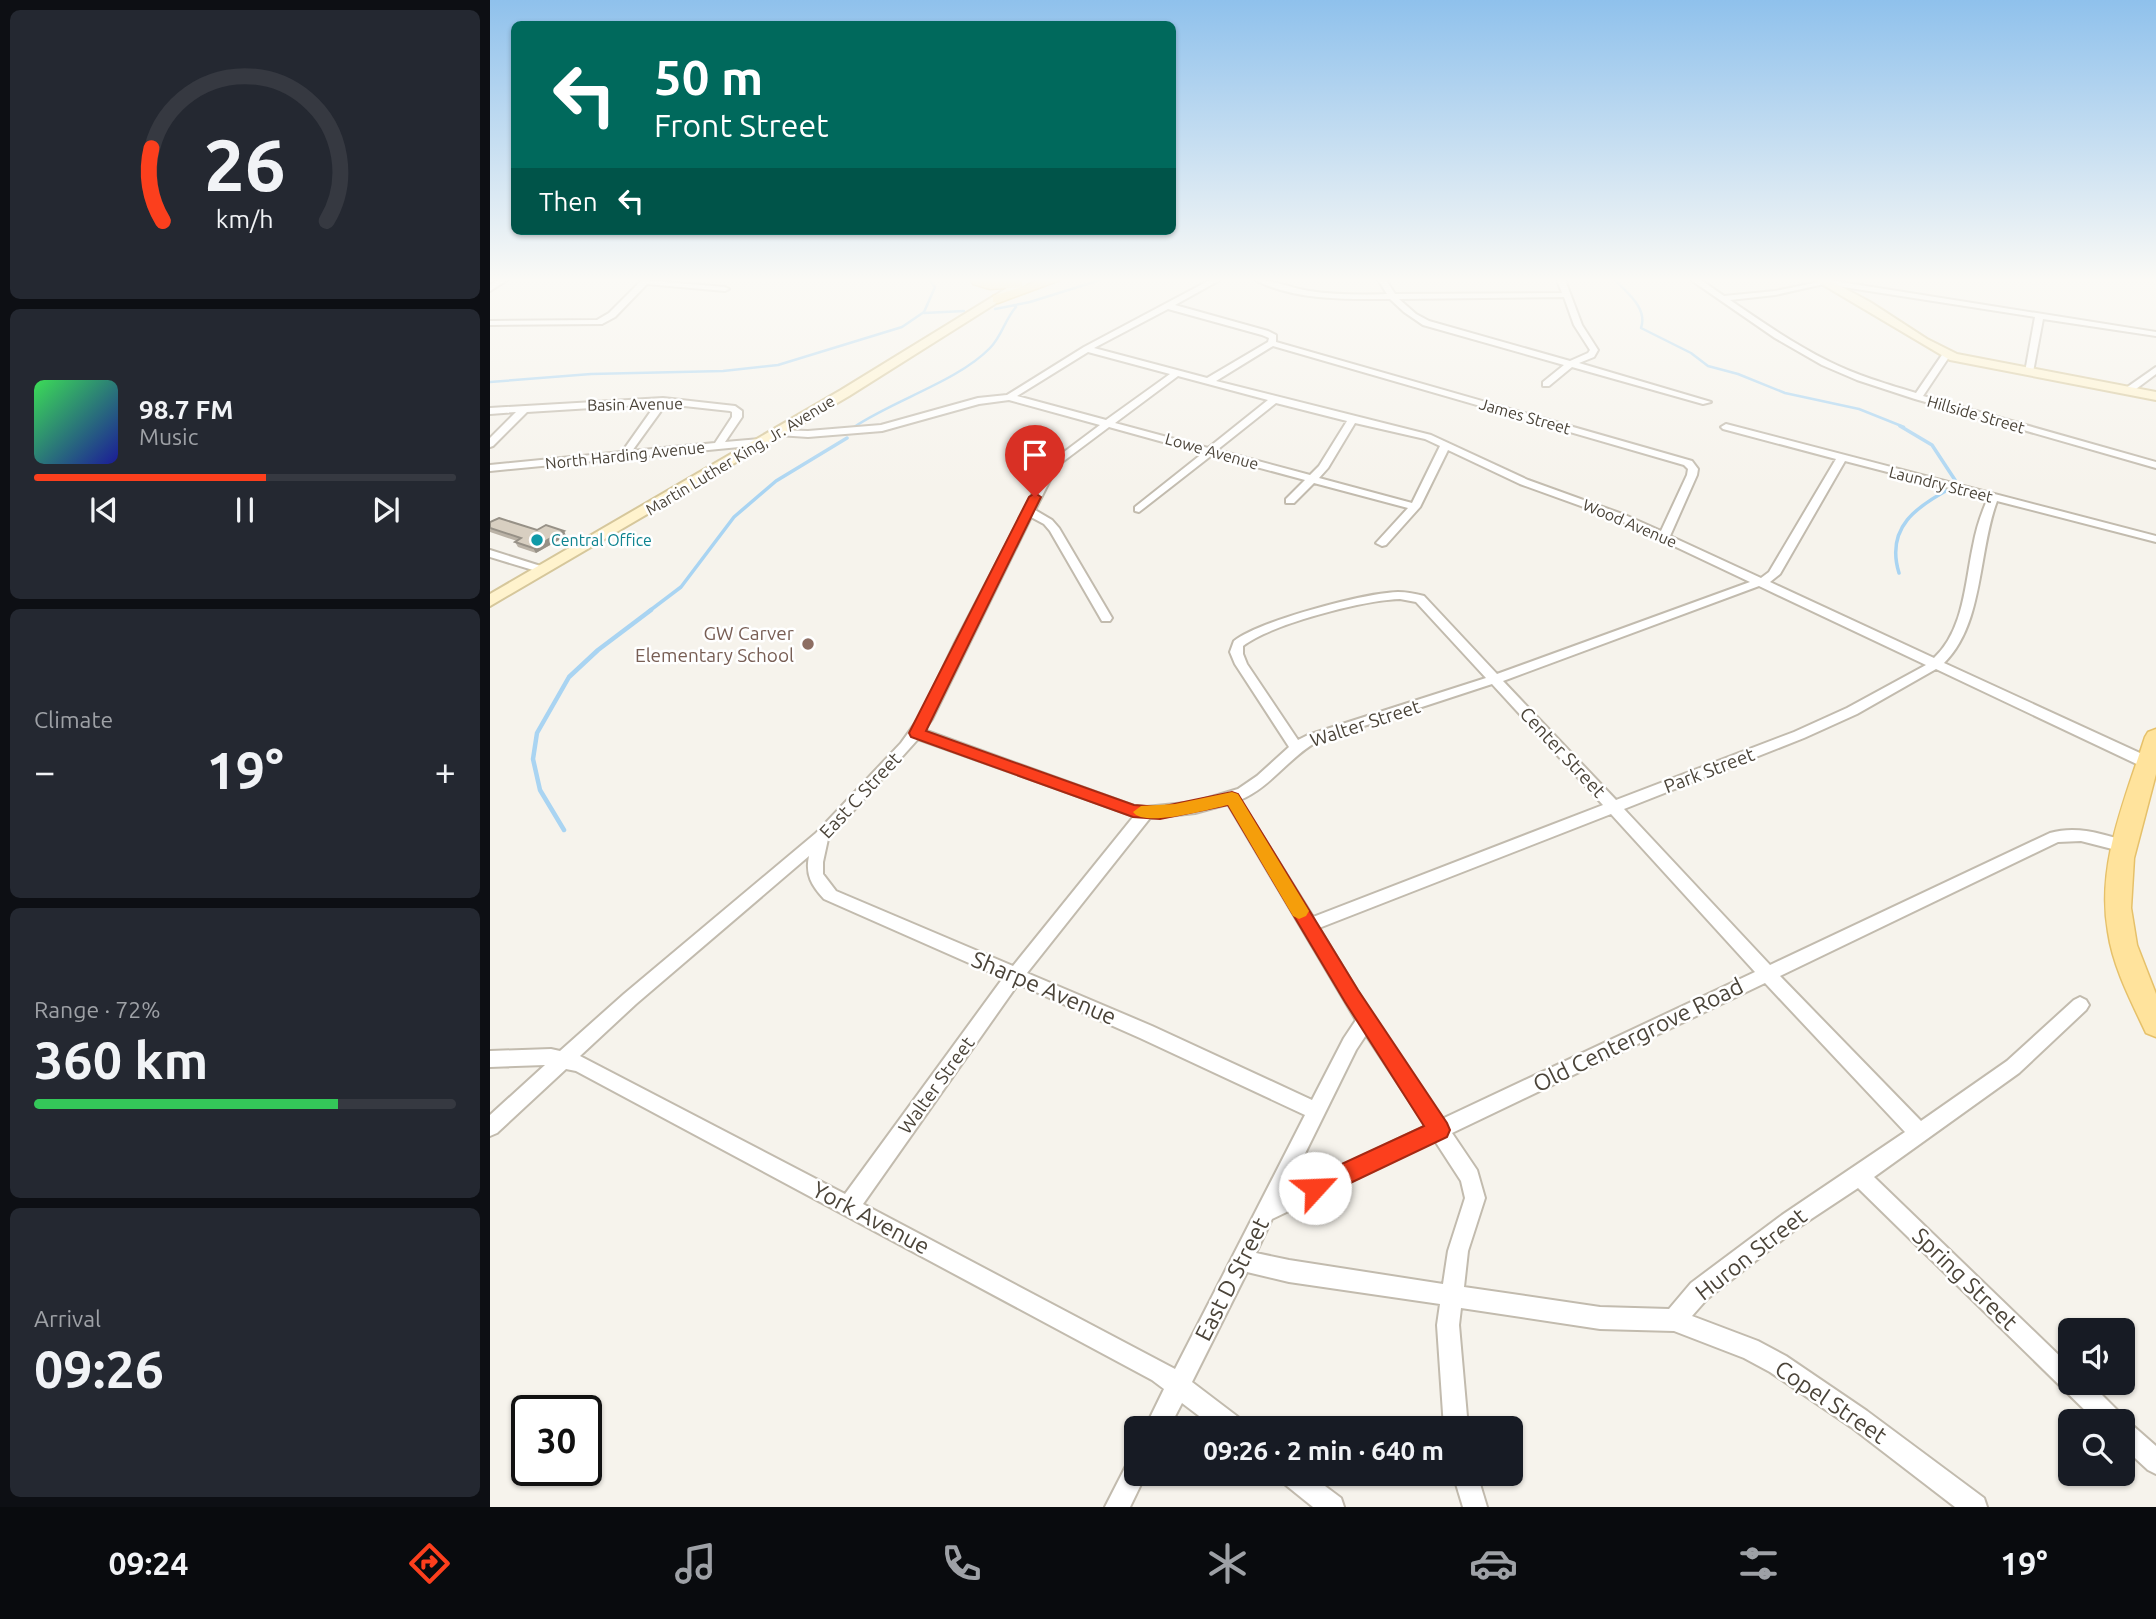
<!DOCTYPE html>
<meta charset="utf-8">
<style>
body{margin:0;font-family:Ubuntu,sans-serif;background:#242831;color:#f1f3f6;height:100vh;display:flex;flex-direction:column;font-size:26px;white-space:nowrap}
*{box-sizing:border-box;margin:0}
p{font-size:23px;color:#9ea1a6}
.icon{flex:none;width:38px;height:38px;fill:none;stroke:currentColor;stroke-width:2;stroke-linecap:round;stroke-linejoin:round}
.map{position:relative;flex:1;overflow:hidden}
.panel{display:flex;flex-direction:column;gap:10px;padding:10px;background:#0d0f14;width:490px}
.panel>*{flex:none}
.banner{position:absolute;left:21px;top:21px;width:665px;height:214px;border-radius:10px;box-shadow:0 2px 5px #0004;background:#00695c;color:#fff;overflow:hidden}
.tools{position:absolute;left:1568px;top:1318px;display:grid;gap:14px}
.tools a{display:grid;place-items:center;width:77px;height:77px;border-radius:10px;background:#171b24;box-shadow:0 2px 5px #0004;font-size:35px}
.speed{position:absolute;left:21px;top:1395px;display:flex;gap:14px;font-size:35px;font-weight:700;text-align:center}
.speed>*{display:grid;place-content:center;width:91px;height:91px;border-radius:50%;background:#171b24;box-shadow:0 2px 5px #0004;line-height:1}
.speed .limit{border:4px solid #111;border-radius:10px;background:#fff;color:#111}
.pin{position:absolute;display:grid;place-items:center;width:60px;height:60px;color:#fff;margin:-72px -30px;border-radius:50% 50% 50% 0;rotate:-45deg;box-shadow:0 0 7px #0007}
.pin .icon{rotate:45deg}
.me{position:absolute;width:77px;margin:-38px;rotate:65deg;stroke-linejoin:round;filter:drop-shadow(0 0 5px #0008)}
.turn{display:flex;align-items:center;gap:24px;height:147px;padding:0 28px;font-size:32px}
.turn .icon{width:91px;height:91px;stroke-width:2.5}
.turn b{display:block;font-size:49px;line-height:60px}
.then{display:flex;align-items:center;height:66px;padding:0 28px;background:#0003;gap:14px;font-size:26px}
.big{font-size:52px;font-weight:700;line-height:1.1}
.panel .card{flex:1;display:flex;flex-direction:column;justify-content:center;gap:10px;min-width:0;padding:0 24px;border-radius:10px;background:#242831}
.panel .dial{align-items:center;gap:0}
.dial svg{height:182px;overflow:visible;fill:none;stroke:#363941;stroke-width:7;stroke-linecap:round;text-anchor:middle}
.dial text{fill:#f1f3f6;stroke:none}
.song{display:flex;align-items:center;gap:21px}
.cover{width:84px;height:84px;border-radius:10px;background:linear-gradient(135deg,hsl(130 70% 55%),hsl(240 70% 35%))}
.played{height:7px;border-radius:4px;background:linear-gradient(90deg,#fc3f1d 55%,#363941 55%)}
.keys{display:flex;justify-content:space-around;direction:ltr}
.heat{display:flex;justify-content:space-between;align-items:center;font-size:38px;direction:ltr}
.charge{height:10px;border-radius:5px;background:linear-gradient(90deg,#34c759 72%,#363941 0)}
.trip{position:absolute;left:634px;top:1416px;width:399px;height:70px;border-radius:10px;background:#171b24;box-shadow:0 2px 5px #0004;font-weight:700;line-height:70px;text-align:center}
.dock{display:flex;height:112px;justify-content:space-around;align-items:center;background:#090b0e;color:#9ea1a6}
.dock .icon{width:49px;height:49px}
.dock .selected{color:#fc3f1d}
.dock b{font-size:32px;color:#f1f3f6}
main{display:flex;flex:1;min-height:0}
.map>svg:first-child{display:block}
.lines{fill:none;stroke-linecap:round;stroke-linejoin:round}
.stream-far2{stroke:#a9d4f2;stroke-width:2.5}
.stream-far1{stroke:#a9d4f2;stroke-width:3.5}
.stream{stroke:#a9d4f2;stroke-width:4.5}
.street-casing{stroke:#c2bbae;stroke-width:4}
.secondary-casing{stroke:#d6c79b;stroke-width:4}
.primary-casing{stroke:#e6c16a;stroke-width:3}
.street{fill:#fff;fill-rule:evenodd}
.secondary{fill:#fff3cd;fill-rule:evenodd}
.primary{fill:#ffe39c;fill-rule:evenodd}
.wall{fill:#bab2a6}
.shaded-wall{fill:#979187}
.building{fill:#d8cfc1;stroke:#979187;stroke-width:2}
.route{fill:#fc3f1d;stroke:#a42913;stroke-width:2}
.slow{fill:#f59e0b}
.culture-dot{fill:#0f9aa8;stroke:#fff;stroke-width:2.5}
.education-dot{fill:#8d6e63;stroke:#fff;stroke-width:2.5}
.labels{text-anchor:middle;stroke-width:5;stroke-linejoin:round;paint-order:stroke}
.far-street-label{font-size:16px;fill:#4b4439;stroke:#fff}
.far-culture-label{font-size:16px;fill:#0d838f;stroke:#fff;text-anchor:start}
.education-label{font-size:19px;fill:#785e54;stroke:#fff;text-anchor:end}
.street-label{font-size:19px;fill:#4b4439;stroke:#fff}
.near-street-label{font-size:23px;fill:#4b4439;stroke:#fff}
</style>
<main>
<section class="panel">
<div class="card dial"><svg viewBox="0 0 100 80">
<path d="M14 69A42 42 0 1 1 86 69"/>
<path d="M14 69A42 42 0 0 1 9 37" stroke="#fc3f1d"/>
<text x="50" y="56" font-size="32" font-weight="700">26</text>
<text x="50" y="72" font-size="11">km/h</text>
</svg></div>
<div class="card">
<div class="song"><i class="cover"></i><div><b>98.7 FM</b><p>Music</p></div></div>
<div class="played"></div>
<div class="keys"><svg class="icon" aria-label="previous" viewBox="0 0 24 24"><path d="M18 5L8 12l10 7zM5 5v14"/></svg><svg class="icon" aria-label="pause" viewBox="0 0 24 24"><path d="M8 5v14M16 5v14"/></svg><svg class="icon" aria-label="next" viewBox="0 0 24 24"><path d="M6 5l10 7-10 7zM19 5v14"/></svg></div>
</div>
<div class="card"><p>Climate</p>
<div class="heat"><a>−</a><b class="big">19°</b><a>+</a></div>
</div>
<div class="card"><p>Range · 72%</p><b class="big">360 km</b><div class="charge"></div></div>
<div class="card"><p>Arrival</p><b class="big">09:26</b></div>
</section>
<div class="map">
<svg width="1666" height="1507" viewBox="0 0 1666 1507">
<rect width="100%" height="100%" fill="#f6f3ec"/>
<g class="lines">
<g class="stream-far2">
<path d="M1125 280C1137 293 1158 308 1151 328L1201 353 1218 366 1248 374 1295 393 1369 409 1414 427"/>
<polyline points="505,309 540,302 610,280"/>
<polyline points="434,313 474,311"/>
<polyline points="0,382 101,374 233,371 288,365 412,327 434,312 445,287 439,280"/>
<path d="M364 427C404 400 468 381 500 348 512 336 515 319 526 307L524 305"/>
</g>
<g class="stream-far1">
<path d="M1409 573C1395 527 1427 506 1463 487L1465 480 1442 445 1410 426"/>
<polyline points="158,612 191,587 244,517 286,481 357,438"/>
</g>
<polyline class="stream" points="74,830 50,790 43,759 47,733 79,677 108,650 161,610"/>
<defs>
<g id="street">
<polygon points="8,280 17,280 0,291 0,285"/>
<polygon points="152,280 235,287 239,289 235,291 157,284 125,317 112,324 0,325 0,321 107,320 119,313"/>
<path d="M720 280H730L685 305 778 331 786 335V342L1202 461 1208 469 1207 475 1180 536 1271 578 1279 572 1346 459 1233 429 1231 427 1236 424 1666 536V542L1507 501C1488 551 1494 624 1454 663L1663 759 1665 763 1663 767H1653L1446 669 1367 714 1314 738 1134 809 1280 965 1560 833C1587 825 1613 834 1639 842L1642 846 1639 850 1634 852 1591 841 1568 842 1290 976 1431 1121 1517 1061 1584 1000 1590 997 1596 1000 1599 1005 1596 1010 1529 1073 1384 1177 1580 1366V1382H1599L1630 1413 1633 1421 1641 1424 1666 1446V1474L1658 1470 1633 1447V1421H1606L1368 1188 1306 1229 1217 1299 1202 1316 1268 1341 1296 1356 1377 1411 1494 1498 1497 1507H1465L1361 1427 1280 1372 1254 1358 1184 1331 1110 1329 971 1308 969 1325 978 1428H954L947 1325 950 1304 799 1282 757 1272 702 1382 752 1420 756 1428H725L692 1403 679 1428H655L674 1389 662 1380 86 1071 76 1069 7 1133 0 1136V1115L55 1065 0 1067V1051L61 1049 70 1051 134 994 326 833 411 743 429 718 464 645 558 464 610 425 519 400 489 404 392 431 318 437 288 435 285 434V430L318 431 391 425 488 398 517 395 594 347ZM678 309 772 335 779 338 778 342 717 378 604 348ZM783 346 1194 465 1198 469 1197 475 1171 531 1135 515 1038 480 941 435 726 381ZM598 352 680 374 616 420 527 396ZM688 376 778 400 718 448 625 423ZM786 403 857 421 829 466 820 475 727 450ZM865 423 935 439 950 446 922 503 829 478 838 468ZM619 427 713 453 645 507V511L649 512 722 455 815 480 796 499V503H804L824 483 918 508 886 543 892 546 896 545 930 507 958 450 1030 484 1127 519 1260 582 1007 674 934 596C926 594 917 592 908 592 874 593 769 621 744 641L740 652 745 664 799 747 767 776 748 789 705 802 656 807 644 806 434 730 442 719 541 517 554 524 560 531 612 621H620L622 618 569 528 562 520 545 510 567 466ZM1355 461 1498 498C1491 514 1486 529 1483 546 1475 583 1474 630 1444 658L1280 582 1290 574ZM1269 586 1436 665 1357 708 1304 732 1126 800 1013 681ZM910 599 926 602 996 678 818 735 808 740 757 664 753 654V646C781 624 874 600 910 599ZM1002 684 1113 805 823 917 750 800C781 787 799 757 828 741ZM428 739 644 816 523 966 346 891 333 874V862L338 839ZM738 804 866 1020 854 1038 822 1100 662 1026 537 973 660 818 705 813ZM1121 814 1265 972 952 1119 882 1015 829 928ZM319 856C315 875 322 886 334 899L513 978 355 1194 90 1056 146 1004ZM1275 983 1415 1132 1292 1215 1201 1283 1179 1309 1110 1307 974 1287 978 1251 995 1198 987 1170 962 1133ZM528 984 650 1038 815 1115 685 1369 373 1204ZM876 1035 936 1126 796 1192 866 1050ZM945 1141 971 1181 975 1198 958 1251 953 1284 799 1260 766 1253 782 1219Z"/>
<path d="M765 280C784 280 801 288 819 291 845 295 871 295 897 294L888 280H896L905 294 1072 293 1067 280H1075L1092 325 1108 350 1104 357 1089 363 1221 402 1213 404 1082 367 1059 386H1053V382L1074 365 933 325 914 312 900 299C856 299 806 301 765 280ZM1074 297 1084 325 1100 350 1098 353 1080 361 939 321 926 314 909 299Z"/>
<path d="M1201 280H1211L1234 296 1285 291 1338 280 1666 332V336L1553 319 1543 372 1539 375 1535 372 1545 317 1334 284 1285 295 1240 300C1272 322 1304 344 1338 361 1366 375 1396 384 1426 393L1454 352H1460L1461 354 1433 396 1666 462V468L1425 399 1367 380 1332 365 1285 338Z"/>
<polygon points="1666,367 1666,374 1642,392 1636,392 1636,388"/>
<path d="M173 398 245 406 252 411V417L235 442 270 439 275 442 270 445 0 471V465L132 452 166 404 37 412 3 446 0 447V438L26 412 0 414V408ZM176 404 240 411 242 412V417L225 443 142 451Z"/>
<polygon points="0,550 57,568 59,570 53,573 0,557"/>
<polygon points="646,1458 646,1474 656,1474 640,1507 615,1507 638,1462"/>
<polygon points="788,1474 819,1474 851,1498 854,1507 823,1507 792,1482"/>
<polygon points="963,1474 987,1474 997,1507 973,1507"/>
</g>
<g id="secondary">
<polygon points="530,280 543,280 359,396 0,606 0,594 351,390"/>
<polygon points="1325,280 1339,280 1380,302 1437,339 1467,354 1666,392 1666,400 1460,360"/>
</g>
<g id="primary">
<polygon points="481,280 528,280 532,281 532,287 551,280 570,280 508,303 503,302 503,296 532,287 500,289 483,284"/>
<path d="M1666 729V774L1644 858 1641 908 1647 945 1666 994V1037L1656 1033C1641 1001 1623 967 1618 932 1606 865 1635 800 1655 737L1658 732Z"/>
</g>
</defs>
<use href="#street" class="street-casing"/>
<use href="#secondary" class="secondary-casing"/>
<use href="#primary" class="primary-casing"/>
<use href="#street" class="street"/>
<use href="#secondary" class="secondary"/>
<use href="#primary" class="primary"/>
</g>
<polygon class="wall" points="0,522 47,530 74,531 76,536 46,553 28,547 25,542 27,541 0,532"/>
<polygon class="shaded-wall" points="74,531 76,536 46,553 43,548"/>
<polygon class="building" points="9,518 47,530 56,525 74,531 43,548 25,542 31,538 0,528 0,522"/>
<linearGradient id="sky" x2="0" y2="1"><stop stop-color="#8fc1ec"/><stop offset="0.57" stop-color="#fbfaf6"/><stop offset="1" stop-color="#fbfaf6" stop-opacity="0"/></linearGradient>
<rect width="1666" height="491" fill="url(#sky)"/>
<polygon class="route" points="545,493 551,497 436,731 644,805 670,807 742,792 748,794 868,990 957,1123 960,1130 957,1137 833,1196 825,1199 817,1196 814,1188 817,1180 934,1126 855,1002 738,805 670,819 643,817 421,737 419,733 539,497"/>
<path class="slow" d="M742 792 748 794 816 906 819 911 816 916 809 919 803 916 738 805C720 809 654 828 643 812L651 806 685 804Z"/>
<circle class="culture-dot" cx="47" cy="540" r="7"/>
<circle class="education-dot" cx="318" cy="644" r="7"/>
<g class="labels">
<g class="far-street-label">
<text transform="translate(145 404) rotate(-1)" y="6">Basin Avenue</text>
<text transform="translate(1486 414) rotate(16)" y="6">Hillside Street</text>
<text transform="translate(1035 416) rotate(16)" y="6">James Street</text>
<text transform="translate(722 451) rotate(16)" y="6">Lowe Avenue</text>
<text transform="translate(135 455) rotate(-6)" y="6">North Harding Avenue</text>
<text transform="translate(250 455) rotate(-31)" y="6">Martin Luther King, Jr. Avenue</text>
<text transform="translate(1451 484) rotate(14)" y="6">Laundry Street</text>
<text transform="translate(1140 523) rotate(23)" y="6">Wood Avenue</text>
</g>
<g class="far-culture-label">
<text x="61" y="546">Central Office</text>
</g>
<g class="education-label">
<text x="304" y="640">GW Carver<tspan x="304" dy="22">Elementary School</tspan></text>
</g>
<g class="street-label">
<text transform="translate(875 723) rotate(-18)" y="7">Walter Street</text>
<text transform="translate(1073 752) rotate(47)" y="7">Center Street</text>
<text transform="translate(1219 770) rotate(-21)" y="7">Park Street</text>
<text transform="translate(370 795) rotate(-47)" y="7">East C Street</text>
<text transform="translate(446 1085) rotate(-54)" y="7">Walter Street</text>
</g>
<g class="near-street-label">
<text transform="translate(554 988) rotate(23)" y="8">Sharpe Avenue</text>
<text transform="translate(1148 1035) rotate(-26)" y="8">Old Centergrove Road</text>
<text transform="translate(381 1218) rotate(28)" y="8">York Avenue</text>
<text transform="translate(1261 1254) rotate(-38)" y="8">Huron Street</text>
<text transform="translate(742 1279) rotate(-63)" y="8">East D Street</text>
<text transform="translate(1475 1279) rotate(44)" y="8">Spring Street</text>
<text transform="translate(1341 1402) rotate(34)" y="8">Copel Street</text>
</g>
</g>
</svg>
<div class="tools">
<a><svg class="icon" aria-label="sound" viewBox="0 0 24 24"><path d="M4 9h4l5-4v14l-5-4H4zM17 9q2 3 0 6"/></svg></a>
<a><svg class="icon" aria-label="search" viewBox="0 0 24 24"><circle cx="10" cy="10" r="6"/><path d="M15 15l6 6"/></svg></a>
</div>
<div class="speed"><div class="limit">30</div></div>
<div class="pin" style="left:545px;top:497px;background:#d93025"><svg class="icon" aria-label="arrive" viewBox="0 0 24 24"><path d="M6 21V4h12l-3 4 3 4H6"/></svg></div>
<svg class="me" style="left:825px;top:1188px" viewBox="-20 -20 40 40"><circle r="19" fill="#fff"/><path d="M0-13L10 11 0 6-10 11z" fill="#fc3f1d"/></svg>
<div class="trip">09:26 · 2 min · 640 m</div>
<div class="banner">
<div class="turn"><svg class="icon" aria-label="left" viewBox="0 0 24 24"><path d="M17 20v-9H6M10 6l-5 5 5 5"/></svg><div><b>50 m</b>Front Street</div></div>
<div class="then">Then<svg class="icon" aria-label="left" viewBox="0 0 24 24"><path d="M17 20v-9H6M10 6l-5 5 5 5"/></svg></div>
</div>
</div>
</main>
<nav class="dock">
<b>09:24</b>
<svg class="icon selected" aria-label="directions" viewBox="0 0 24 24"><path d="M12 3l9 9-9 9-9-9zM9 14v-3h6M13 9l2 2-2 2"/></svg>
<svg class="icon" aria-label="music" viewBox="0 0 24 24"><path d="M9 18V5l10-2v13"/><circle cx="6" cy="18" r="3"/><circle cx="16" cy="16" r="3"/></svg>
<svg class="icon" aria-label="phone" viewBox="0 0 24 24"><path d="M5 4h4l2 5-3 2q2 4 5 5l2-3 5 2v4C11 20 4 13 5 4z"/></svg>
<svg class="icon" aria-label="climate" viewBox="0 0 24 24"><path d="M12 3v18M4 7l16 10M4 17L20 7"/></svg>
<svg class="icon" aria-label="car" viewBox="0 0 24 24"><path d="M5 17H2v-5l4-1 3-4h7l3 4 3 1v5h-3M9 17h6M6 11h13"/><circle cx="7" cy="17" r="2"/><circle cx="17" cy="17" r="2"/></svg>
<svg class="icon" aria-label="filters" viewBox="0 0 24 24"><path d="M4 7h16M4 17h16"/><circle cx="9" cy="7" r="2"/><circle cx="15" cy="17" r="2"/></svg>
<b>19°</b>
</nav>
